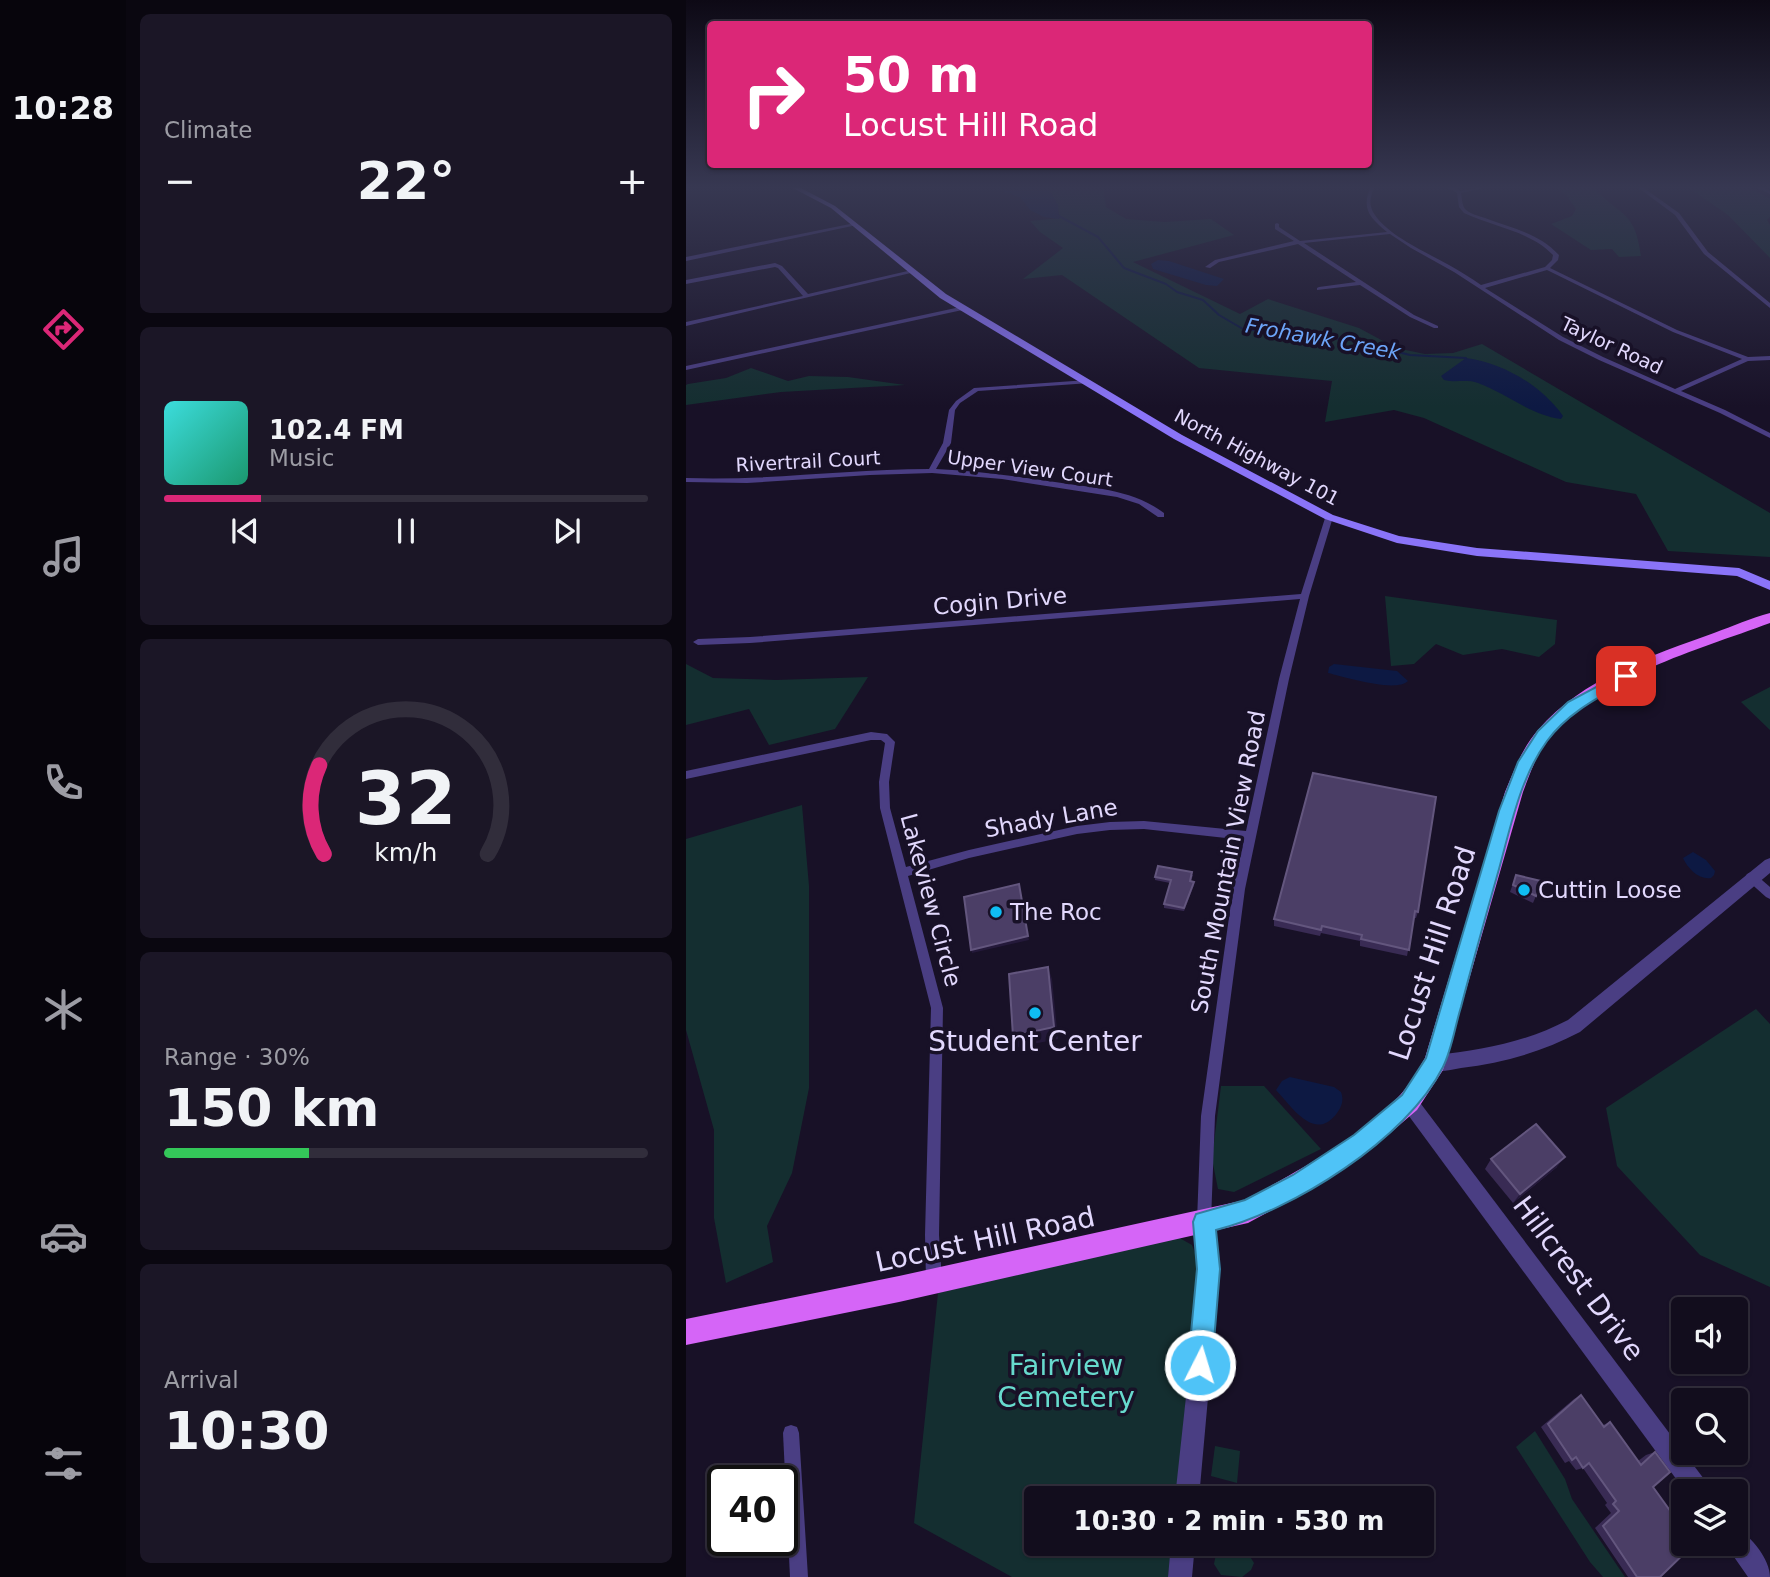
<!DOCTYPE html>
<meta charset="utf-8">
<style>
body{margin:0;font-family:"DejaVu Sans",sans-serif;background:#1b1626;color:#f1f3f6;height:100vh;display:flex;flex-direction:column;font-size:26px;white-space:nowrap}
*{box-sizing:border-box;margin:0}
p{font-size:23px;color:#9c9ca4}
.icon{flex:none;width:38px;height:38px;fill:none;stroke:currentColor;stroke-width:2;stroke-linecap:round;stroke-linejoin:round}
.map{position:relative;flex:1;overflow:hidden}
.side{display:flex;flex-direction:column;gap:14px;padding:14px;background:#0a0710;width:560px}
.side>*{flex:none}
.banner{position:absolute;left:21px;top:21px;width:665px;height:147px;border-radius:7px;box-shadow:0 2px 5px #0004,0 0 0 2px #312d3b;background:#db2777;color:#fff;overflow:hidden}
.tools{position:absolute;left:985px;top:1297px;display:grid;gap:14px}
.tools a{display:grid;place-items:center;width:77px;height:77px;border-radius:7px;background:#120d1d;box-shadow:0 2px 5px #0004,0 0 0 2px #312d3b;font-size:35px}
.speed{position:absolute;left:21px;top:1465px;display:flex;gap:14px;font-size:35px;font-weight:700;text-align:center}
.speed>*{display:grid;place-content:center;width:91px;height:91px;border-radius:50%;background:#120d1d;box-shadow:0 2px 5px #0004,0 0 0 2px #312d3b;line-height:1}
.speed .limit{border:4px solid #111;border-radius:10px;background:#fff;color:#111}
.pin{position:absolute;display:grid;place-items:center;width:60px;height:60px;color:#fff;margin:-30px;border-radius:14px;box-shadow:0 4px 10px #0006}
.me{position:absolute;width:77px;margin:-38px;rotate:5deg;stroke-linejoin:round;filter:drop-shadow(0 0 5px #0008)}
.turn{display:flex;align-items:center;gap:24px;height:147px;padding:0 21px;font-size:32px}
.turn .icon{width:91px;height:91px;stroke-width:2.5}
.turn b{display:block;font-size:49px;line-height:60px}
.big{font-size:52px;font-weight:700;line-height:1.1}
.side .widget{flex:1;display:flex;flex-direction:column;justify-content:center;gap:10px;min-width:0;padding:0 24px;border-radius:10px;background:#1b1626}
.side .dial{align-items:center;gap:0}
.dial svg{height:182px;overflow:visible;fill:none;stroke:#312d3b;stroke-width:7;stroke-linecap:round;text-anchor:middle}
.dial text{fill:#f1f3f6;stroke:none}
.song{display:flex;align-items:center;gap:21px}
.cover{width:84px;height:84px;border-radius:10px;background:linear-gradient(135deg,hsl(180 70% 55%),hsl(160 70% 35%))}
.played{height:7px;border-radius:4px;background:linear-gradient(90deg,#db2777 20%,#312d3b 20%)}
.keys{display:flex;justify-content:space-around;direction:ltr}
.heat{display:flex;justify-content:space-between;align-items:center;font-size:38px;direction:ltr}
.charge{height:10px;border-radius:5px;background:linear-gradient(90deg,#34c759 30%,#312d3b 0)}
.trip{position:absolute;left:338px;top:1486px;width:410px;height:70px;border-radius:7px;background:#120d1d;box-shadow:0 2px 5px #0004,0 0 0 2px #312d3b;font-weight:700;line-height:70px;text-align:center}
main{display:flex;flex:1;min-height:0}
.tabs{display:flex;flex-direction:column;width:126px;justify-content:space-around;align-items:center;background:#07050c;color:#9c9ca4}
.tabs .icon{width:49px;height:49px}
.tabs .current{color:#db2777}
.tabs b{font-size:32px;color:#f1f3f6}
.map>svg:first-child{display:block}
.green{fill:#142e30}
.water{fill:#0d1943}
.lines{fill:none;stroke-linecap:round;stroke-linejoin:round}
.stream{stroke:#0d1943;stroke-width:2}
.minor{fill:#4a3e83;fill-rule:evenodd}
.tertiary{fill:#4a3e83;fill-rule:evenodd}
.secondary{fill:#8a74f8;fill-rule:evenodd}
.primary{fill:#d565f7;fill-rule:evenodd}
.wall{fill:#392b54}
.shaded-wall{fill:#24193a}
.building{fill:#4b3e66;stroke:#63567e;stroke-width:2}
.route{fill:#4fc3f7;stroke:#337fa1;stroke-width:2}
.poi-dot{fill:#0fbdf3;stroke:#181127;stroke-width:2.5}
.labels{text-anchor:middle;stroke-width:7;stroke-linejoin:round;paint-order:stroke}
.far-street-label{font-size:19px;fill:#e2d8fd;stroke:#181127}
.far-water-label{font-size:21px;font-style:italic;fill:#6ca4f8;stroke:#181127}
.street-label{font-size:23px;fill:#e2d8fd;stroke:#181127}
.poi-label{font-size:23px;fill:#e2d8fd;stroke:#181127;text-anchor:start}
.near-street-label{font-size:28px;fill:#e2d8fd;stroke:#181127}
.near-poi-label{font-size:28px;fill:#e2d8fd;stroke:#181127}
.near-park-label{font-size:28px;fill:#67dacd;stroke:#181127}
</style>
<main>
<nav class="tabs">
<b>10:28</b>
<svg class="icon current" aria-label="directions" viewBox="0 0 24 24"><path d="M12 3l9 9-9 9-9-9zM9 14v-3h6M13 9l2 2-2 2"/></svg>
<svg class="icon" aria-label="music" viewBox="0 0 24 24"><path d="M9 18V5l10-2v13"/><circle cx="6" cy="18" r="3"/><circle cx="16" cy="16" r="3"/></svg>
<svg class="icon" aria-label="phone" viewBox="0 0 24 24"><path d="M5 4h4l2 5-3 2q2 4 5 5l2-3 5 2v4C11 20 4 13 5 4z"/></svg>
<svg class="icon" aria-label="climate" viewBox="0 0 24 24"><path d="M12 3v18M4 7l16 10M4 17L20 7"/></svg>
<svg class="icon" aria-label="car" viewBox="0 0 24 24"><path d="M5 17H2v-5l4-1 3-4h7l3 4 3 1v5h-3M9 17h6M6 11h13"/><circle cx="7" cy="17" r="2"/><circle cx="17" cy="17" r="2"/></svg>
<svg class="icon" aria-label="filters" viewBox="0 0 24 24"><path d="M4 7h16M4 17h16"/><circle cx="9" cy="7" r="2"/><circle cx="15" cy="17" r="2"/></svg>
</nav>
<section class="side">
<div class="widget"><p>Climate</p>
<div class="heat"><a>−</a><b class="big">22°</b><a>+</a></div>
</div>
<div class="widget">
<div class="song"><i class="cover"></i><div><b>102.4 FM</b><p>Music</p></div></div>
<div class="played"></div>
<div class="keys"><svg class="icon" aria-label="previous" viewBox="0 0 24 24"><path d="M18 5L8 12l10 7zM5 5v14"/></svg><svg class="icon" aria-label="pause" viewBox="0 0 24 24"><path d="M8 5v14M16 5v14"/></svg><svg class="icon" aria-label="next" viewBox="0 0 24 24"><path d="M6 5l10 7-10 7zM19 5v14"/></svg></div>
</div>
<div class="widget dial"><svg viewBox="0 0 100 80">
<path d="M14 69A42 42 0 1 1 86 69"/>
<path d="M14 69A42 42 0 0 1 12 30" stroke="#db2777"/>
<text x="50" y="56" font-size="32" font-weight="700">32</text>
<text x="50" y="72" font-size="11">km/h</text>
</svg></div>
<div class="widget"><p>Range · 30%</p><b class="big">150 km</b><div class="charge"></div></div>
<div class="widget"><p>Arrival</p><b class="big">10:30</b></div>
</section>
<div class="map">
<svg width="1084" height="1577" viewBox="0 0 1084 1577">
<rect width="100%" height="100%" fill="#181127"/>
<g class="green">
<polygon points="361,186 417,186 420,207 440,219 479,222 525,219 548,235 447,262 554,314 582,299 673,328 710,348 739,354 767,353 796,344 1084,513 1084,557 982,551 950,494 880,482 738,418 708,410 639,422 646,381 513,368 376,275 337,279 377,248 354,232 344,221 374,218 371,204"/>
<path d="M868 186H906C934 217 949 209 955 256L933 257 926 249 905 250 865 224 886 216 890 209 881 196Z"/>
<polygon points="1000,186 1062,186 1084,199 1084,217 1081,220 1084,225 1084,258 1042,215"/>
<polygon points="65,368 102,381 123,376 162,377 219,385 95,392 0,405 0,385 2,384 40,378"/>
<polygon points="699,596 871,620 869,644 853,657 816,649 777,655 750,644 728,664 705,666"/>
<polygon points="0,664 27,678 90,680 182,677 149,729 83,745 63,709 0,725"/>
<polygon points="1084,687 1084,730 1055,702"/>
<polygon points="116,805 123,886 123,1088 106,1173 81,1226 87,1262 40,1283 28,1218 28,1130 0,1030 0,839"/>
<polygon points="1070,1009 1084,1024 1084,1287 1014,1255 931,1166 920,1108"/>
<polygon points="535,1086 578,1086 635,1149 548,1192 532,1189 526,1159"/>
<polygon points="490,1236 506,1245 514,1266 490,1498 350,1498 350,1544 486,1544 482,1577 326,1577 228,1523 252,1293"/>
<polygon points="849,1431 879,1479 886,1499 939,1577 917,1577 904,1562 830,1447"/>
<polygon points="529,1446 554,1451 551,1483 525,1476"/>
<polygon points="532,1544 556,1544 568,1563 565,1570 556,1577 535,1575 528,1564"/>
</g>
<g class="water">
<polygon points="361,186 372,205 373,219 358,217 344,210 334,197 303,187"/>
<polygon points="472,260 483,261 538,279 531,286 520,285 467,269 465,264"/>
<path d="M780 358C817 363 855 385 877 416L875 419C844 415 820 393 792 383 781 379 769 383 758 380L755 376Z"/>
<path d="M648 664 711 671 722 681C710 693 659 677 642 673L643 667Z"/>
<path d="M1007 852 1020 860 1029 871 1028 875 1025 878C1013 880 1002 869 997 858Z"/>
<path d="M604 1077 648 1087 655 1092C658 1100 656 1106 651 1113 629 1143 606 1107 590 1090L596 1081Z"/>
</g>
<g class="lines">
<polyline class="stream" points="371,215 412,237 438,268 480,284 491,292 517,300 533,315 557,329 664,340 724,355 780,358"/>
<g class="minor">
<path d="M685 186H689C685 195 682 202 687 212 700 235 740 252 763 265 774 271 785 278 795 285L859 267 866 260 867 255C844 231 808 227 778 213L773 207 771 193 759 186H765L774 191 806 186 775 193C776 198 776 205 779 209 784 214 793 216 799 218 825 228 853 233 873 255L872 260 864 268 991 330 1062 357 1084 356V360L1062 361 995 391 1039 410 1084 433V438L1034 413 913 360 873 340 768 272 725 248 704 234 618 243 728 315 752 326V328H748L724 317 674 285 631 290V288L633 287 670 282 612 244 533 262 524 268 519 267 529 260 608 241 589 229V224L591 223 593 224V227L614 241 701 232C683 217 675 208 685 186ZM861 270 987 332 1056 359 989 389 917 357 877 337 799 288Z"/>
<polygon points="950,186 955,186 993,213 1022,252 1084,303 1084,308 1018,254 989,215"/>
<polygon points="1068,186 1074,186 1084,191 1084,194"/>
<polygon points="169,223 171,225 0,261 0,257"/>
<polygon points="89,263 96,266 122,294 226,270 229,272 0,326 0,322 117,296 92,268 89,267 0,284 0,280"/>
<polygon points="279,306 282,308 281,309 0,370 0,366"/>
<path d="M402 380 404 381V383L292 391 274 403 269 410 265 443 250 469C290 471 329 476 369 482 407 488 446 489 478 513V517H472L453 504 431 497 316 479 246 473 184 475 61 483 0 482V478C81 481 161 469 243 469L257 443 263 410 270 401 288 388Z"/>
<polygon points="640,515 643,515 647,517 623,596 603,679 559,889 529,1116 525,1221 523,1226 518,1228 513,1226 511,1221 515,1116 547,889 558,840 458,829 424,830 391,834 283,858 222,876 257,1008 253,1235 256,1280 253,1285 248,1288 243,1285 240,1280 239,1235 245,1008 194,808 193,782 199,743 195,740 185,740 0,779 0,771 185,732 201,734 209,742 203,782 204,808 220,867 283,850 391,826 424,822 458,821 560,831 593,679 614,599 64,643 12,645 7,642 12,639 64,637 615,594"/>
<polygon points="1065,872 1069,874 1084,887 1084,899 1080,897 1061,880 1059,877 1061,874"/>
<polygon points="105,1425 111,1427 113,1433 122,1577 104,1577 97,1433 99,1427"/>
</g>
<g class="tertiary">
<path d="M1084 858V873L894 1032C856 1052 817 1063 775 1068 764 1070 753 1073 743 1069L740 1063 743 1057 749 1055C796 1050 840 1042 882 1020L1079 860Z"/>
<polygon points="723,1093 729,1096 1021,1483 1025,1491 999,1491 717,1108 714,1102 717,1096"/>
<polygon points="518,1212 525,1215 528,1222 532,1286 513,1498 489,1498 512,1286 508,1222 511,1215"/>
<path d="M1050 1529C1066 1536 1084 1560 1084 1577H1062L1039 1544H1050Z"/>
<polygon points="485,1544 509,1544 506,1577 482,1577"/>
</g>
<polygon class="secondary" points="103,186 111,186 149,206 260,294 496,435 647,515 713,536 791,548 1053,568 1084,581 1084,590 1051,576 791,556 711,543 639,519 488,439 254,298 145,208"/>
<path class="primary" d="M1084 613V623C1009 651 916 675 863 739 850 754 844 774 837 792L757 1070 731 1110 683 1151 623 1190 562 1223 213 1302 0 1345V1319L213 1276 559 1200C608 1173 678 1136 715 1094 724 1084 732 1070 739 1058L819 792C828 771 836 748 852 730 896 679 966 655 1028 633 1047 626 1065 618 1084 613Z"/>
</g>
<g class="wall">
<polygon points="627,773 732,912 730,918 728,918 721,956 674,946 674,941 635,933 634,936 588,926 588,919"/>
<polygon points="507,875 505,881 508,885 498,911 478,908 478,904 484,883 469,880 469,877"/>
<polygon points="830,875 850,896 847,903 824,892"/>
<polygon points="805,1159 871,1167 827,1203 799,1169"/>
<polygon points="895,1395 917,1425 924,1422 952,1461 960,1455 969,1452 967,1487 974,1577 942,1577 909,1528 925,1513 919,1505 921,1503 897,1468 890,1470 883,1461 879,1463 855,1427 888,1399"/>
</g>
<g class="shaded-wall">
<polygon points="508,882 508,885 498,911 498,908"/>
<polygon points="334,888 343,940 286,953 285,950"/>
<polygon points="362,967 366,979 372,1039 332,1047 327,1036"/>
<polygon points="879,1157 871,1167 827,1203 834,1194"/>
</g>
<g class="building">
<polygon points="627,773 750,797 732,912 729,911 723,950 675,939 676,935 636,926 635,930 588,919"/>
<polygon points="472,866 506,872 504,881 508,882 498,908 478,904 485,880 469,877"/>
<polygon points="830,875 855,881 850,896 827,885"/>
<polygon points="333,884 342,936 285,950 278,897"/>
<polygon points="362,967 368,1027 327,1036 323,974"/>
<polygon points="850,1124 879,1157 834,1194 805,1159"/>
<polygon points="895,1395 918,1427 924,1422 955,1465 969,1452 984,1472 967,1487 998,1530 998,1544 1008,1544 974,1577 951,1577 917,1526 933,1511 927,1504 930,1501 903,1463 897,1468 890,1457 886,1460 862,1424"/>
</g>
<linearGradient id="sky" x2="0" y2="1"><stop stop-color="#0d0915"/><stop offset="0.46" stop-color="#373852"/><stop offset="1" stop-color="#373852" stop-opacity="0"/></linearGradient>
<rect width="1084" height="407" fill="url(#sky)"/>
<path class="route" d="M940 671 945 672V679C915 696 882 712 861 741 834 778 825 826 813 869 800 915 787 961 775 1007 769 1026 766 1049 757 1067 721 1139 606 1211 530 1230L534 1269 526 1365 523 1374 514 1378 505 1374 502 1365 511 1269 507 1222 510 1214 559 1200 607 1175 668 1135 716 1095 740 1058 813 811 832 762 852 731 882 702Z"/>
<g class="poi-dot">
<circle cx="838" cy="890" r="7"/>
<circle cx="310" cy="912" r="7"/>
<circle cx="349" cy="1013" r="7"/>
</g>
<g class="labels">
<g class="far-street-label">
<text transform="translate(926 345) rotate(25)" y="7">Taylor Road</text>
<text transform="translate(571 457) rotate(28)" y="7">North Highway 101</text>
<text transform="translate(122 461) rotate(-3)" y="7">Rivertrail Court</text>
<text transform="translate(344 468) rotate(8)" y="7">Upper View Court</text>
</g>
<g class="far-water-label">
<text transform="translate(637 339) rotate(10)" y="7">Frohawk Creek</text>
</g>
<g class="street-label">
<text transform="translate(314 601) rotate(-5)" y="8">Cogin Drive</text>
<text transform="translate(365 818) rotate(-10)" y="8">Shady Lane</text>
<text transform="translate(542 862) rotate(-79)" y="8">South Mountain View Road</text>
<text transform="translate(245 900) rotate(75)" y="8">Lakeview Circle</text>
</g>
<g class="poi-label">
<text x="852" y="898">Cuttin Loose</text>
<text x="324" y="920">The Roc</text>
</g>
<g class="near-street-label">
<text transform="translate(746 953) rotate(-72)" y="10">Locust Hill Road</text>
<text transform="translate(299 1239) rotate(-12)" y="10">Locust Hill Road</text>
<text transform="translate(893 1278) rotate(53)" y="10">Hillcrest Drive</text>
</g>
<g class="near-poi-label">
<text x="349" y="1051">Student Center</text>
</g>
<g class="near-park-label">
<text x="380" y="1375">Fairview<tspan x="380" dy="32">Cemetery</tspan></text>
</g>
</g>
</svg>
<div class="tools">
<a><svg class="icon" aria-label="sound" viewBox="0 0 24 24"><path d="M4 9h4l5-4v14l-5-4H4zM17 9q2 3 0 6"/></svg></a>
<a><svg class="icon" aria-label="search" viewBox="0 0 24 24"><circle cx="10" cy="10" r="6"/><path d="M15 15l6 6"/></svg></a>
<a><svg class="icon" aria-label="layers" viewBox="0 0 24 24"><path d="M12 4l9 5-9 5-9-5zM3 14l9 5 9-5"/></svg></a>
</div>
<div class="speed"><div class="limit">40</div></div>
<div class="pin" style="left:940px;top:676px;background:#d93025"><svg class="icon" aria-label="arrive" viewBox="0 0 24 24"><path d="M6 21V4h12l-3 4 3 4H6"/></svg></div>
<svg class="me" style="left:514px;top:1365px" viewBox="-20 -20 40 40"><circle r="17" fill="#4fc3f7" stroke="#fff" stroke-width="3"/><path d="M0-11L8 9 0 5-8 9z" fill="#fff"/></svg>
<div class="trip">10:30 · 2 min · 530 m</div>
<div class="banner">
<div class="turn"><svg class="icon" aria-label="right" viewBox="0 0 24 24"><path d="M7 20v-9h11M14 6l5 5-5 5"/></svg><div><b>50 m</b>Locust Hill Road</div></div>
</div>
</div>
</main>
